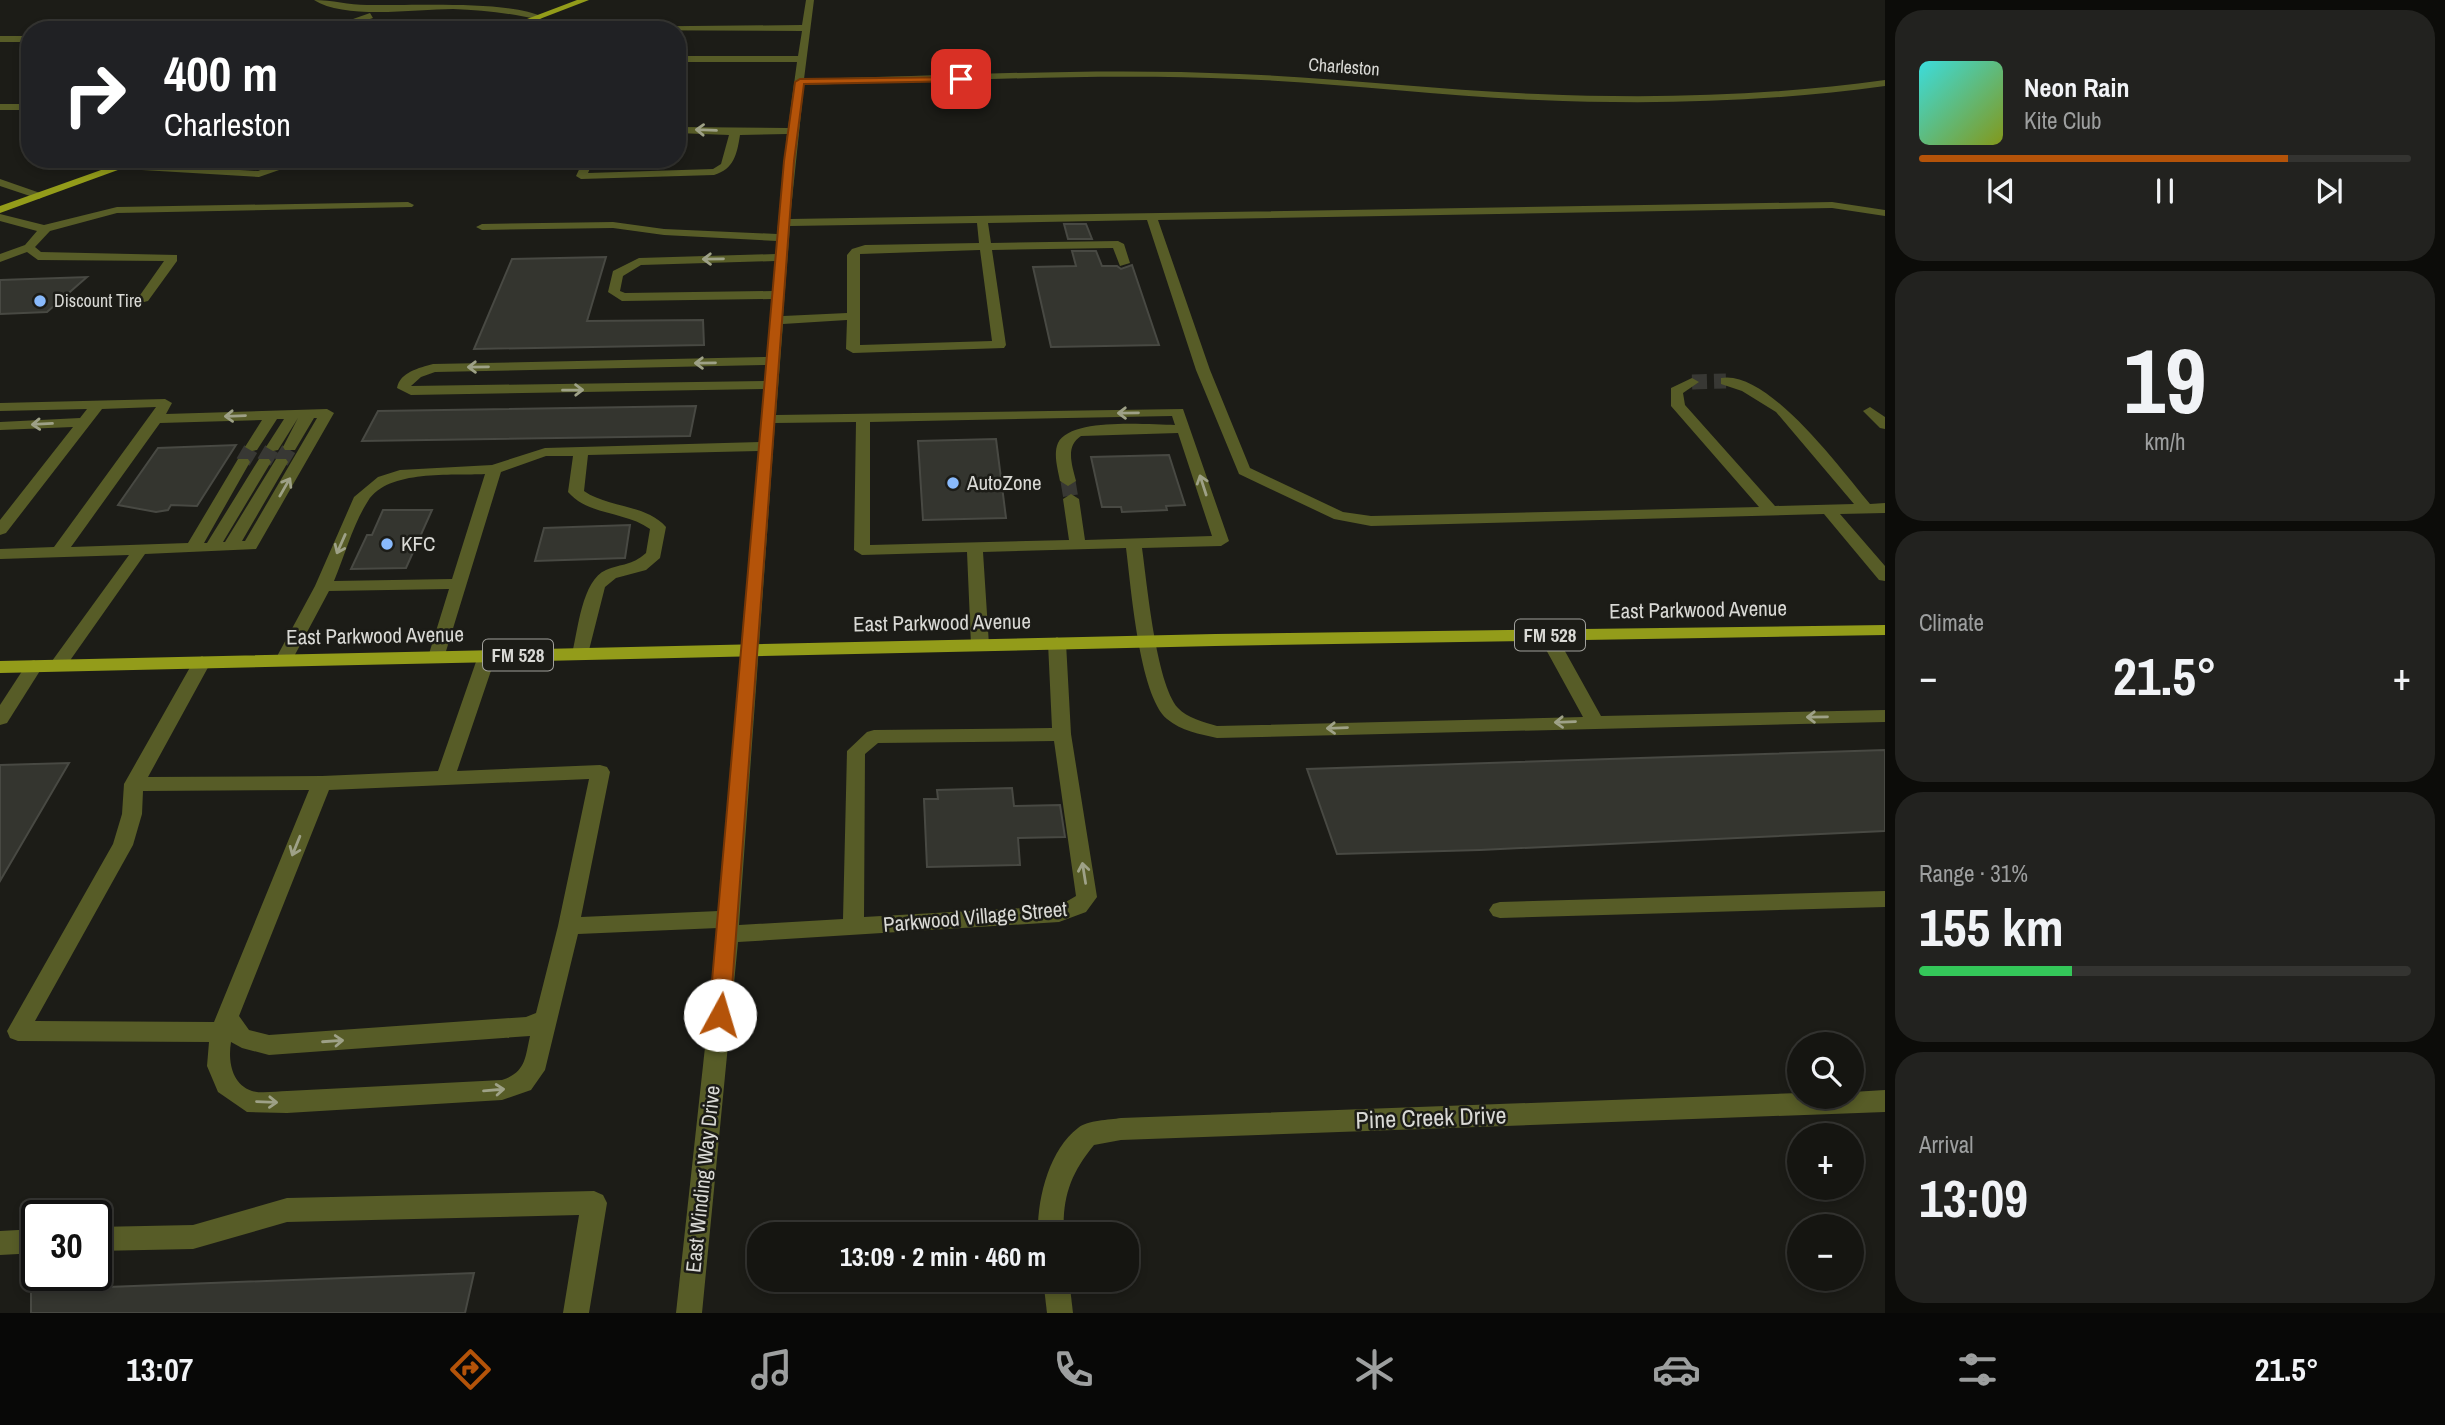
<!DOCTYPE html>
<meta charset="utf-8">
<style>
body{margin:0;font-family:"Archivo Narrow",sans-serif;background:#22221f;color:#f1f3f6;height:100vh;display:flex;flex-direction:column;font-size:26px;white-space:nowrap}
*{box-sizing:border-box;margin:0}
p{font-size:23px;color:#9d9f9f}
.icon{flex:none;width:38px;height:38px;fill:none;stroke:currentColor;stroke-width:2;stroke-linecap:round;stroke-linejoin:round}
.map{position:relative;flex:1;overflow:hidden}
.sheet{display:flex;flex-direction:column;gap:10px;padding:10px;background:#0c0c09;width:560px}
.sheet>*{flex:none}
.top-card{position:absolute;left:21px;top:21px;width:665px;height:147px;border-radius:28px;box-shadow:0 4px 10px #0003,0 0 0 2px #343431;background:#202124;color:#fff;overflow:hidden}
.buttons{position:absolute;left:1787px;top:1032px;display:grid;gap:14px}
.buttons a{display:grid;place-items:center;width:77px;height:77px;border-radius:50%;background:#151511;box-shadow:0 4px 10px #0003,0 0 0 2px #343431;font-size:35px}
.speed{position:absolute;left:21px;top:1200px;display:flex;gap:14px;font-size:35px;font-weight:700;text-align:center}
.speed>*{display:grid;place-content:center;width:91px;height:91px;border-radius:50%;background:#151511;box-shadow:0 4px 10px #0003,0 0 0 2px #343431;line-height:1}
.speed .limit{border:4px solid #111;border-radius:10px;background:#fff;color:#111}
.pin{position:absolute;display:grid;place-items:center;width:60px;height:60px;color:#fff;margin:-30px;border-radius:14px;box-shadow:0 4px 10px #0006}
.me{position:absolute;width:77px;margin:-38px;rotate:6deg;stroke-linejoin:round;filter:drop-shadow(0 0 5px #0008)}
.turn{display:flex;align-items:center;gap:24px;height:147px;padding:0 28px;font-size:32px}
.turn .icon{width:91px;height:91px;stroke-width:2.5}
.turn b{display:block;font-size:49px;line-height:60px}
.big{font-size:52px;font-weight:700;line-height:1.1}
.sheet .widget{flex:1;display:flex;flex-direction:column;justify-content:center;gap:10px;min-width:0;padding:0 24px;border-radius:28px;background:#22221f}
.sheet .dial{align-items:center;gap:0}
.dial b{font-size:91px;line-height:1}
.song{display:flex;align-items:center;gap:21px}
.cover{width:84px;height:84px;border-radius:10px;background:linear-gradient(135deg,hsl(180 70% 55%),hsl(70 70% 35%))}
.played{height:7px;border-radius:4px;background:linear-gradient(90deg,#b45309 75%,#343431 75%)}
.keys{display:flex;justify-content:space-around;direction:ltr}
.heat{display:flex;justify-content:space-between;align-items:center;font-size:38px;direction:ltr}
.charge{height:10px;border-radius:5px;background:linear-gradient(90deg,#34c759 31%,#343431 0)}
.trip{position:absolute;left:747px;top:1222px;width:392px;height:70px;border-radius:28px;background:#151511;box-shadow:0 4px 10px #0003,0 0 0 2px #343431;font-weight:700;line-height:70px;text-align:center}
.tabs{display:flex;height:112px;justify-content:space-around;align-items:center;background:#080807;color:#9d9f9f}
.tabs .icon{width:49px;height:49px}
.tabs .active{color:#b45309}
.tabs b{font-size:32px;color:#f1f3f6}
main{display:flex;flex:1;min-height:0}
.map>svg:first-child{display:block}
.building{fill:#34352f;stroke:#484943;stroke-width:2}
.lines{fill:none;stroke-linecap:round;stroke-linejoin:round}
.minor-tunnel{stroke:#383834;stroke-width:15;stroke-dasharray:15 7;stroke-linecap:butt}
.minor{fill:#575c27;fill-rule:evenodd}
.major{fill:#939c1a;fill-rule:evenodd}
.oneway{stroke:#9ea187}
.route{fill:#b45309;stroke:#753606;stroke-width:2}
.poi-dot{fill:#89bafc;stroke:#1c1c17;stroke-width:2.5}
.labels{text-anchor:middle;stroke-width:5;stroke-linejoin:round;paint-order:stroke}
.far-street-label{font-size:18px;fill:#d9d9d5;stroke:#1c1c17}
.far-poi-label{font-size:18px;fill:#d9d9d5;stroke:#1c1c17;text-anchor:start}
.shield{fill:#1c1c17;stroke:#a0a09c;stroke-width:2}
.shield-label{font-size:19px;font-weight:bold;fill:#d9d9d5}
.poi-label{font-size:21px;fill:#d9d9d5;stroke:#1c1c17;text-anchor:start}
.street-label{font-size:21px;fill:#d9d9d5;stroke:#1c1c17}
.near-street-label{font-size:24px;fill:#d9d9d5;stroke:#1c1c17}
</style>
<main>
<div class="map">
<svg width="1885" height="1313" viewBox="0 0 1885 1313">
<rect width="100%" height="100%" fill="#1c1c17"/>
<g class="building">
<polygon points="1064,224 1086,224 1092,239 1068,239"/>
<polygon points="1072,251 1096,251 1102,266 1117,266 1121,269 1132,265 1159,345 1051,347 1033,267 1076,266"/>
<polygon points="606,257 587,321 703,320 704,345 474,349 512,259"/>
<polygon points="87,277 47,312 0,314 0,280"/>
<polygon points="696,406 690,436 362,441 378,411"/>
<polygon points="996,439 1006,518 923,520 918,441"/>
<polygon points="236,445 197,506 171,505 168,510 156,512 118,505 158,448"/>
<polygon points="1169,455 1185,505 1166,506 1167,510 1122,512 1121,507 1102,507 1091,457"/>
<polygon points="383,510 432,510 406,568 351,569 367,535 372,535"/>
<polygon points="630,525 625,558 535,561 544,528"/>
<polygon points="1885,750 1885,831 1480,850 1337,854 1307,769"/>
<polygon points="69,763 0,881 0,765"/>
<polygon points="1012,788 1014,806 1060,805 1065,837 1018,838 1020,865 927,867 924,799 938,799 937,790"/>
<polygon points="474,1273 465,1313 31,1313 31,1290"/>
</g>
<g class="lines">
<g class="minor-tunnel">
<polyline points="1692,382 1726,381"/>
<polyline points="243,462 252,447"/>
<polyline points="264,462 273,447"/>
<polyline points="281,462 290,447"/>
<polyline points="1068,481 1071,499"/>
</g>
<g class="minor">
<path d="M314 0C332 0 349 5 367 5 410 6 509 0 543 17L539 20C511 13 482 10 453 9 416 9 345 20 314 0Z"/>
<path d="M806 0H814L804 79C949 76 1095 67 1239 74 1339 78 1438 90 1538 94 1654 99 1770 96 1885 80V86C1770 102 1654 105 1538 100 1438 96 1339 83 1239 79 1094 73 949 81 804 85L790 219 1832 202 1885 210V216L1832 208 1158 220 1210 370 1250 468 1343 512 1371 516 1759 507 1671 406V388L1692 378 1699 382 1683 393 1685 405 1775 506 1854 504 1776 412 1742 391 1721 384V378C1768 369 1842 471 1870 504L1885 503V513L1840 514 1885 566V581L1879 580 1824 514 1371 526 1334 519 1239 474 1196 370 1147 220 988 223 991 243 1118 241 1124 244 1130 263 1120 266 1113 248 992 250 1006 345 1004 348 853 353 846 349 847 320 783 324 776 415 1183 409 1229 541 1221 546 1142 548C1147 583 1156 683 1178 708 1187 718 1204 722 1217 726L1583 717 1538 635 1547 629 1556 635 1601 716 1885 710V722L1217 738C1200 734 1181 731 1167 719 1139 695 1131 586 1126 548L983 552 989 645 986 649H974L971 645 967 552 862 555 854 550 856 422 775 423 739 925 843 919 847 751 867 732 874 730 1052 728 1048 643 1057 637 1066 643 1071 734 1097 897 1086 912 1059 922 738 942 702 1313H676L718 928 578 934 545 1070 531 1090 502 1100 287 1113 247 1112 218 1092 207 1066 209 1042 18 1041 10 1038 7 1031 113 844 122 814 124 784 193 662 202 656 211 662 148 777 322 776 438 771 478 656 487 650 493 652 496 656 457 771 600 765 607 767 610 772 581 917 719 911 759 451 588 455 584 491C608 508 646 504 666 527L660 558 646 570 616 578 605 587 587 658H575L572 654C578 630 582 580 606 570 623 563 631 566 646 553L650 529C625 511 589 516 568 492L573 456H546L501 472 443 661 437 663 428 657 449 589 329 591 290 664H278L275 660 315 586 354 497 378 477 400 470 492 465 545 448 760 442 764 389 411 395 397 388C400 372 419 368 433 364L767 357 772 299 622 301 608 292 613 271 639 258 776 254 777 241 664 235 613 228 482 230 476 227 482 224 613 222 664 229 777 234 787 134 740 135C737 154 734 169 714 175L581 179 576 176 584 159H594L588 173 713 169 721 164 729 135 677 133V127L788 128 797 62H677V56H798L802 31 591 30 595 27 802 25ZM977 223 979 243 865 245 852 249 847 255V313L783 316 790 226ZM980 250 992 341 860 345V254ZM775 261 773 291 625 293 620 291 623 276 641 265ZM766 365 765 381 411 386 421 377 435 372ZM1172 416 1175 425C1149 425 1071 417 1058 443 1053 454 1058 470 1060 481L1068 486 1076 481C1072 465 1065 446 1081 436L1178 433 1212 536 1085 540 1079 499 1071 494 1063 499 1069 540 870 545V422ZM485 474 452 579 334 581C345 555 353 524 368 501 388 469 452 476 485 474ZM1054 741 1076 896 1059 906 864 917 865 754 878 743ZM589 779 558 926 536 1013 526 1017 269 1035 249 1030 239 1016 329 790ZM309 790 214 1022 35 1021 133 845 142 814 143 791ZM530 1036C525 1058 526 1072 502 1080L287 1091C277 1091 262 1094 252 1091 231 1084 228 1060 231 1042L242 1048 269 1055Z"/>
<polygon points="370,13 373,18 336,30 322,30"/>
<rect x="0" y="36" width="30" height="6"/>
<rect x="0" y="104" width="30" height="6"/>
<polygon points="278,159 289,159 282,169 259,177 125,169 120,166 125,163 258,171 274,165"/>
<polygon points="0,179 43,194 44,196 39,199 0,186"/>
<polygon points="408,202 414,205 412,207 117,213 50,231 35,247 41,252 177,255 177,261 148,301 144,302 138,298 164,261 38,260 27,252 0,262 0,254 25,245 37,231 0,221 0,214 44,225 117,207"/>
<path d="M165 399 172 403 166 414 327 409 334 413 256 549 145 554 64 669H52L49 665 52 661 129 555 0 559V549L54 547 156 407 102 409 6 533 0 535V520L73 427 0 430V422L80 418 87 409 0 411V403ZM298 418 283 447 285 450H295L314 418H317L245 541H242L288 462 286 459H276L225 542H223L271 462 269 459H259L207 543H204L250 462 248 459H238L188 543 71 547 160 423 262 420 245 447 252 451 257 450 277 419H284L266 447 273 451 278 450Z"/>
<polygon points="1870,407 1885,417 1885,429 1880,428 1863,411"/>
<polygon points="34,660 43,666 7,723 0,725 0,705 28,662"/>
<polygon points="1885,891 1885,907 1500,918 1493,916 1489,910 1493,904 1500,902"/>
<path d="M1885 1090V1112L1121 1140 1094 1145C1071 1173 1062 1197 1064 1234H1038C1037 1199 1049 1150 1078 1128 1088 1120 1109 1120 1121 1118L1799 1093V1097H1852V1092Z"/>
<polygon points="594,1191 603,1195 607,1203 589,1313 563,1313 579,1215 287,1222 193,1249 96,1251 96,1227 193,1225 287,1198"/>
<polygon points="37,1229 37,1253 0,1255 0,1231"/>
<polygon points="1043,1279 1069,1279 1073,1313 1047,1313"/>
</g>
<g class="major">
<polygon points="577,0 589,0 511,30 498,30"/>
<polygon points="132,159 148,159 0,213 0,206"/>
<polygon points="1885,625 1885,635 1215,646 0,673 0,661 1215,634"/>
</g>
</g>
<defs><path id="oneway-shaft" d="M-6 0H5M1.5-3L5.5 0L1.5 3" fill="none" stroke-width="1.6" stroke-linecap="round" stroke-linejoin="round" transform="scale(1.75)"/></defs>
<g class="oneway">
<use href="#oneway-shaft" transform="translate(706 130) rotate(-178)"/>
<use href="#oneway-shaft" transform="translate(713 259) rotate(179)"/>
<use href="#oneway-shaft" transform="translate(705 363) rotate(179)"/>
<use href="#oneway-shaft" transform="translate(478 367) rotate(179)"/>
<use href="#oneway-shaft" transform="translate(573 390) rotate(-1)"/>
<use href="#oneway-shaft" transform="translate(1128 413) rotate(179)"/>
<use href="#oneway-shaft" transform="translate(235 416) rotate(178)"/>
<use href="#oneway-shaft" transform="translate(42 424) rotate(177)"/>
<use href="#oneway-shaft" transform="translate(1203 485) rotate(-108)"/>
<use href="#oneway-shaft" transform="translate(285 487) rotate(-60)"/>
<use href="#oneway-shaft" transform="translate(341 544) rotate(114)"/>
<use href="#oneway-shaft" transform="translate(1817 717) rotate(179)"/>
<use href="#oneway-shaft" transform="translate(1565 722) rotate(178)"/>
<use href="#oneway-shaft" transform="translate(1337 728) rotate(178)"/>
<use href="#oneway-shaft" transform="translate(296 846) rotate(112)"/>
<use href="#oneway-shaft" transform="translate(1084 873) rotate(-99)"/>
<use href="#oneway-shaft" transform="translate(333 1041) rotate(-4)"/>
<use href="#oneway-shaft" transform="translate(494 1090) rotate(-5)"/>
<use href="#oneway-shaft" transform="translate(267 1102) rotate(2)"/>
</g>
<polygon class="route" points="961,77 964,81 804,84 794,161 730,1015 727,1022 720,1024 712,1022 709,1015 784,161 795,82 800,79"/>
<g class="poi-dot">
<circle cx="40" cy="301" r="7"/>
<circle cx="953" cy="483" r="7"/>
<circle cx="387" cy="544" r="7"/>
</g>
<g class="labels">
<g class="far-street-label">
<text transform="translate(1344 67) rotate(4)" y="6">Charleston</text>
</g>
<g class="far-poi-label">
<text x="54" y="307">Discount Tire</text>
</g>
<g class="shield">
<rect x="1515" y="619.5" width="70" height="31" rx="5"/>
<rect x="483" y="639.5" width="70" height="31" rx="5"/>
</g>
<g class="shield-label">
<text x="1550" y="642">FM 528</text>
<text x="518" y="662">FM 528</text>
</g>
<g class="poi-label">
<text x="967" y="490">AutoZone</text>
<text x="401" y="551">KFC</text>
</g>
<g class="street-label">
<text transform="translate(1698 610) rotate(-1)" y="7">East Parkwood Avenue</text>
<text transform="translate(942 623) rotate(-1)" y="7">East Parkwood Avenue</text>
<text transform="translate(375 636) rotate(-1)" y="7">East Parkwood Avenue</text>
<text transform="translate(975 917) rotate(-5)" y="7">Parkwood Village Street</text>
<text transform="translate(703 1179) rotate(-84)" y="7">East Winding Way Drive</text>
</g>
<g class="near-street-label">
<text transform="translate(1431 1118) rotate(-2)" y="8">Pine Creek Drive</text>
</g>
</g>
</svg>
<div class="buttons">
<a><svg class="icon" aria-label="search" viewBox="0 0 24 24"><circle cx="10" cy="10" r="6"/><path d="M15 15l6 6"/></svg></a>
<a>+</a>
<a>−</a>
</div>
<div class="speed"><div class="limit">30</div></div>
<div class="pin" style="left:961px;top:79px;background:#d93025"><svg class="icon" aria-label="arrive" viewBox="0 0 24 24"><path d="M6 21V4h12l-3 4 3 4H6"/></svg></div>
<svg class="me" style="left:720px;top:1015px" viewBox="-20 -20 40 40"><circle r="19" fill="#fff"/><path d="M0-13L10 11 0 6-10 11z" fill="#b45309"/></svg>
<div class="trip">13:09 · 2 min · 460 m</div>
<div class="top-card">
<div class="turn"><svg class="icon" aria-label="right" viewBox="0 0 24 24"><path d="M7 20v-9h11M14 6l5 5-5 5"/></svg><div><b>400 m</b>Charleston</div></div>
</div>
</div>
<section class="sheet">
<div class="widget">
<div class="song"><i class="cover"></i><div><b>Neon Rain</b><p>Kite Club</p></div></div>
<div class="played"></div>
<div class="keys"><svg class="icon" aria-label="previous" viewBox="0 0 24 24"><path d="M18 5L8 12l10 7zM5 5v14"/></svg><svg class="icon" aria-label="pause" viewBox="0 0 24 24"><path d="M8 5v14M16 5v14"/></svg><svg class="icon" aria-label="next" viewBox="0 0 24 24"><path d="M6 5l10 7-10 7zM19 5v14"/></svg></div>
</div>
<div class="widget dial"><b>19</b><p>km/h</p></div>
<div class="widget"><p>Climate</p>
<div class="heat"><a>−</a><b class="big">21.5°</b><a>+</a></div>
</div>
<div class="widget"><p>Range · 31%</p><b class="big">155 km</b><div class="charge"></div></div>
<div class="widget"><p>Arrival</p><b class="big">13:09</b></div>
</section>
</main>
<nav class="tabs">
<b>13:07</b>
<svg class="icon active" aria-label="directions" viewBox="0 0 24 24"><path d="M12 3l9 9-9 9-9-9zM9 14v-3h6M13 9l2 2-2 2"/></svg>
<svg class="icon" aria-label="music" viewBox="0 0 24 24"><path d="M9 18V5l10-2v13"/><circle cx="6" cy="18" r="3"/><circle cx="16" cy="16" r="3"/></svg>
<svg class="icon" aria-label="phone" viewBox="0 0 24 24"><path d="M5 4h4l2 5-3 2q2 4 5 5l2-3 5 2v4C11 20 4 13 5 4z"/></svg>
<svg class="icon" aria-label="climate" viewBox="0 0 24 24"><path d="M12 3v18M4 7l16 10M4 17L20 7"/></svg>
<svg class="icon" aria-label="car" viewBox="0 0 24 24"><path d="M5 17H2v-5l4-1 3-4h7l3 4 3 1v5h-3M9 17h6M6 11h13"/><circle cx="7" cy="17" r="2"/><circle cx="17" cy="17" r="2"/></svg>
<svg class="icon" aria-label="filters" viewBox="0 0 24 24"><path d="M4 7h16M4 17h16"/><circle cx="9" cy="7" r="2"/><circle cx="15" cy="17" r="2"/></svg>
<b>21.5°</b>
</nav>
